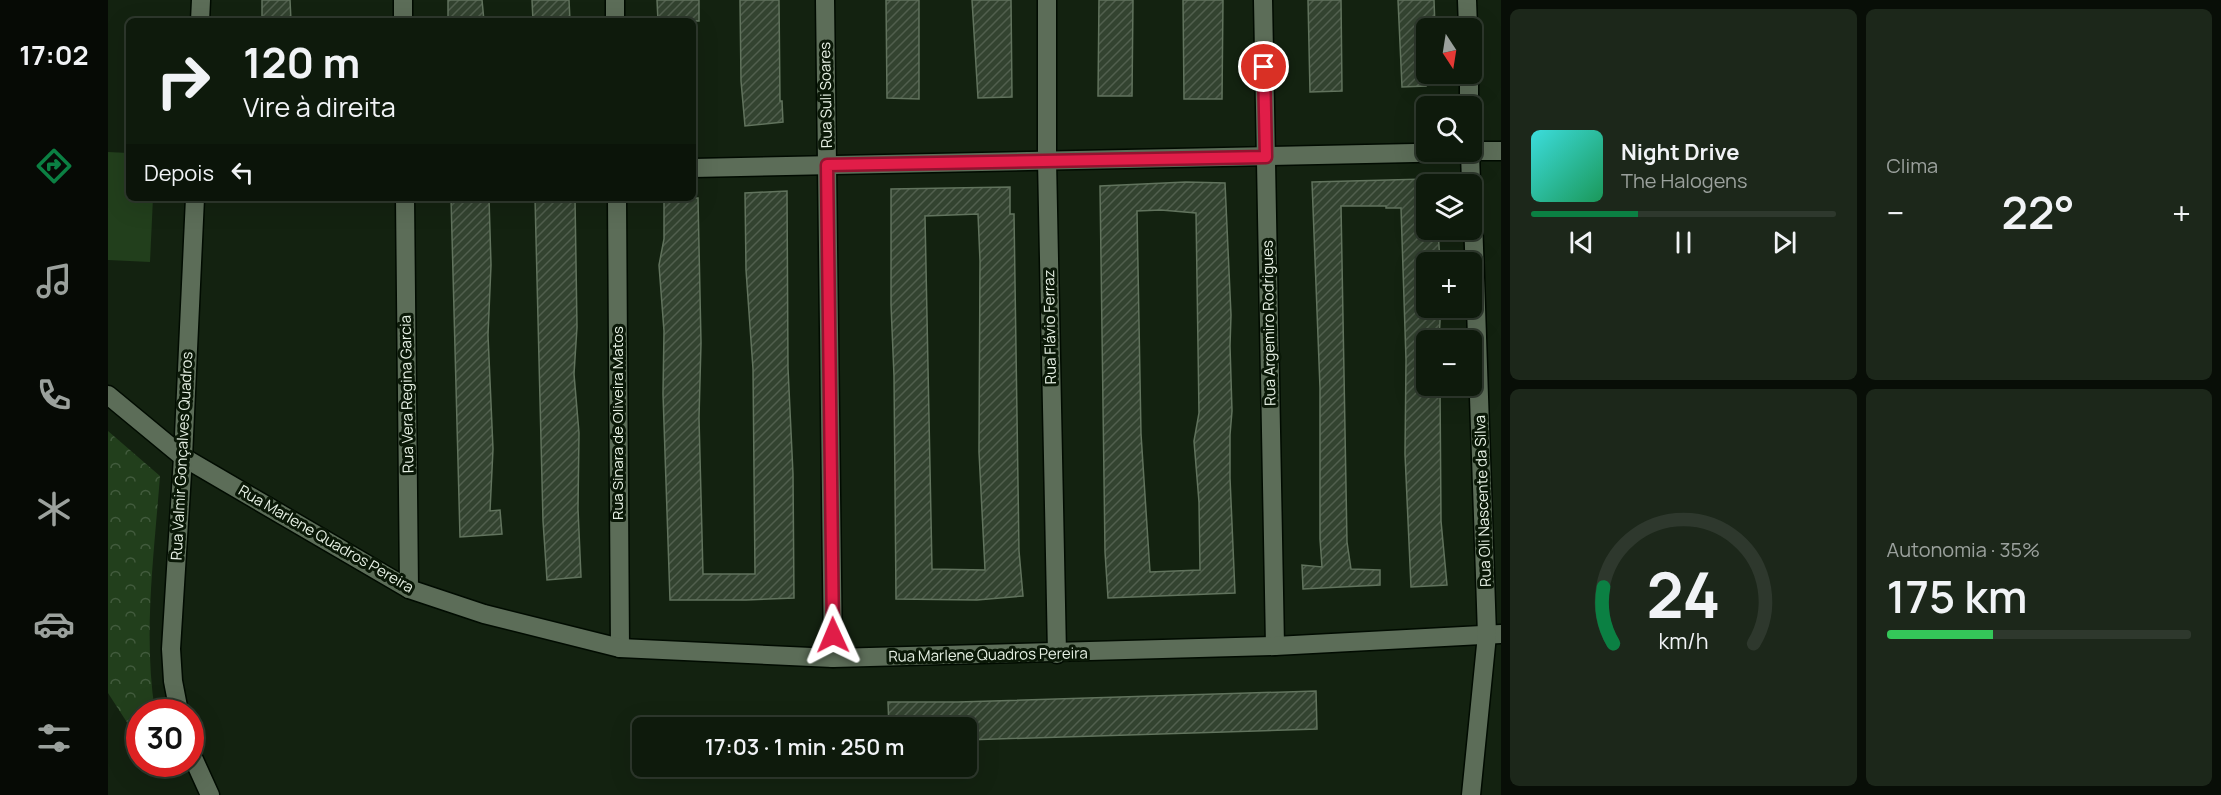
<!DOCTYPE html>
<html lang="pt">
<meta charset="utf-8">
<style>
body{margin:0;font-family:Manrope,sans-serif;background:#1c271a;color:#f1f3f6;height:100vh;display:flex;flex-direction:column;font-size:22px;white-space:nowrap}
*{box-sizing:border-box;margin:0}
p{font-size:20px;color:#9ba19d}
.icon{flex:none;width:33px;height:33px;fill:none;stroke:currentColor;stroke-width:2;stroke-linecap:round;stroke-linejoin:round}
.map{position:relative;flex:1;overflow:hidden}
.side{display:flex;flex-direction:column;gap:9px;padding:9px;background:#080e07;width:720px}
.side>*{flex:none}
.hud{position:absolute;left:18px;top:18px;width:570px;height:183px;border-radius:9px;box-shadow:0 6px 24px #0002,0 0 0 2px #2e382d;background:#0e1a0c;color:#f1f3f6;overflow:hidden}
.needle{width:39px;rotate:168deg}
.fabs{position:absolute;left:1308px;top:18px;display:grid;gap:12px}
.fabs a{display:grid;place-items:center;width:66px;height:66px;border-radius:9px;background:#0e1a0c;box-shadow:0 6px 24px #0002,0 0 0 2px #2e382d;font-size:30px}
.speed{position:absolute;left:18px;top:699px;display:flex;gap:12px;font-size:30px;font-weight:700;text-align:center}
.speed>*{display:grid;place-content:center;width:78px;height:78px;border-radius:50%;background:#0e1a0c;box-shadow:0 6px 24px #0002,0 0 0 2px #2e382d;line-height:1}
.speed .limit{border:9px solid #d22;background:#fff;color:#111}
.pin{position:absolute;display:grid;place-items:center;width:51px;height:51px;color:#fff;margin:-26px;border:3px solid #fff;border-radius:50%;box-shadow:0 2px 6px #0007}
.me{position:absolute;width:66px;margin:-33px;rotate:359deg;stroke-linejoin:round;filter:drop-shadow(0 0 4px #0008)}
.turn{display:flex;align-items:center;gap:21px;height:126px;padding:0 18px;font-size:27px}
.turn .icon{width:78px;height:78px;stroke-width:2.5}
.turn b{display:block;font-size:42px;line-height:51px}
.then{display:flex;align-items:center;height:57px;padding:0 18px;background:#0003;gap:12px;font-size:22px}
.big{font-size:45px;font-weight:600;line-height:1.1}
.side .card{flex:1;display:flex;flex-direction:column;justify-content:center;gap:9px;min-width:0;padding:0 21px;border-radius:9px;background:#1c271a}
.side .dial{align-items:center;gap:0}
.dial svg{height:156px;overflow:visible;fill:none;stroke:#2e382d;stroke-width:7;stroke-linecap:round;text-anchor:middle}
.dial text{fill:#f1f3f6;stroke:none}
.song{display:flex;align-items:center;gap:18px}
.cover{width:72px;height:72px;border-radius:9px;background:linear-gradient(135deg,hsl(180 70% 55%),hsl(150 70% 35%))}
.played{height:6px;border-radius:3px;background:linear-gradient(90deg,#0b8043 35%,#2e382d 35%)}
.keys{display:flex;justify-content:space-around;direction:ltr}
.heat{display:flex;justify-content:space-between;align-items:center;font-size:33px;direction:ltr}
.charge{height:9px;border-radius:4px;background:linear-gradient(90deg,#34c759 35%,#2e382d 0)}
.side .tiles{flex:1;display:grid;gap:9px;grid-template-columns:repeat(2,1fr)}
.trip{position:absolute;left:524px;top:717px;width:345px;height:60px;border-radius:9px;background:#0e1a0c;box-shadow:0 6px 24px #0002,0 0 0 2px #2e382d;font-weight:600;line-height:60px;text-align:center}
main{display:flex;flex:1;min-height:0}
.tabs{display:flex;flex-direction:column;width:108px;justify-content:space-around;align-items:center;background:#060a05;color:#9ba19d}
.tabs .icon{width:42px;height:42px}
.tabs .current{color:#0b8043}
.tabs b{font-size:27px;color:#f1f3f6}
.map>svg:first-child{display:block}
.park{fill:url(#park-crowns)}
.pitch{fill:#223f1c}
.building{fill:url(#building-hatch);stroke:#61735d;stroke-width:1.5;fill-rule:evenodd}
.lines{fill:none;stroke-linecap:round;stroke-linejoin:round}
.minor-casing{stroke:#010b01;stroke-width:21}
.minor{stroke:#5c6d58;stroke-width:18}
.route-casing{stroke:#92132f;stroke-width:15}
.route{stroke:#e11d48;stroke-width:10}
.labels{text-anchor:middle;stroke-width:6;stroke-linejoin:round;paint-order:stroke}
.street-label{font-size:15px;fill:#e7f1e5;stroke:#0a1807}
</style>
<main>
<nav class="tabs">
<b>17:02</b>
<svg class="icon current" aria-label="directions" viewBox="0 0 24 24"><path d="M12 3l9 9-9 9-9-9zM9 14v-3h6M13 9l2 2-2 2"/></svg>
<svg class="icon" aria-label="music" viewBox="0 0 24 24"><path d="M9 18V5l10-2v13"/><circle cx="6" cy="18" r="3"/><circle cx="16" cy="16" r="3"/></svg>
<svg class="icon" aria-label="phone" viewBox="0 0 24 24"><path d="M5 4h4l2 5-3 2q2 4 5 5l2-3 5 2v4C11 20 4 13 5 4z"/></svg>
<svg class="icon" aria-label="climate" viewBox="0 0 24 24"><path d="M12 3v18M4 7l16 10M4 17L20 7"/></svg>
<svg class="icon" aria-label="car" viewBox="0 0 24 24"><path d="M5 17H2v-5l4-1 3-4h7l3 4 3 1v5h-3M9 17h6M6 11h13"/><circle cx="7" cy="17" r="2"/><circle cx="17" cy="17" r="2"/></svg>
<svg class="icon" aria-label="filters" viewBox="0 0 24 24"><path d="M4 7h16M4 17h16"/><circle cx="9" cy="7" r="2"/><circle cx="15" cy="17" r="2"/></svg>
</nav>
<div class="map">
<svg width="1393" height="795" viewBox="0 0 1393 795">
<defs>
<pattern id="park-crowns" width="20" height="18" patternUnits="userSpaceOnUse" patternTransform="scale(1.5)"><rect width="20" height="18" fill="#223f1c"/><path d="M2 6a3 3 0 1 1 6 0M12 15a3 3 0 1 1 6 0" fill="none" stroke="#425b3d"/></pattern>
<pattern id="building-hatch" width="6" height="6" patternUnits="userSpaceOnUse" patternTransform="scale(1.5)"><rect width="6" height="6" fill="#334330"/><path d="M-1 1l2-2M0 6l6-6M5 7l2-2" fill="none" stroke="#515f4e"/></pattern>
</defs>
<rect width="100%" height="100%" fill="#132210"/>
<path class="park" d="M0 431 52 476C46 555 35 634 47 712H32L31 741 0 693Z"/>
<polygon class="pitch" points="0,152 21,153 21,198 45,198 42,262 0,260"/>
<g class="building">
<polygon points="154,0 182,0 183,21 154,21"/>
<polygon points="340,0 374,0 376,21 340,21"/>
<polygon points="424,0 461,0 462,21 425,21"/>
<polygon points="549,0 591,0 591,21 550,21"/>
<polygon points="632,0 671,0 672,101 674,101 675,122 637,126 633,81"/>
<polygon points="778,0 811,0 811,99 779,98"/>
<polygon points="864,0 903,0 904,97 870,98"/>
<polygon points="991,0 1025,0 1024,96 990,96"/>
<polygon points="1075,0 1115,0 1114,99 1076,99"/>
<polygon points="1200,0 1233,0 1234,91 1202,92"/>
<polygon points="1290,0 1326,0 1327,28 1318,28 1318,86 1294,87"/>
<polygon points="1318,179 1318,230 1330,230 1332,262 1318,262 1318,308 1332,308 1332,321 1331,340 1318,340 1318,386 1332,386 1333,521 1339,585 1303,587 1297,454 1298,360 1293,208 1278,208 1278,206 1233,206 1239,542 1243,569 1272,570 1272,585 1195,589 1194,565 1214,567 1212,539 1212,388 1204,182"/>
<path d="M1078 182 1117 183 1123 315 1122 346 1124 411 1122 435V478L1127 593 1000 598 997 552 992 186ZM1053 210 1088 213 1091 413 1086 441 1091 502 1092 570 1042 572 1033 434 1029 211Z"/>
<path d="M902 187V214H906L911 551 915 596 869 600 788 599 786 376 783 305V189ZM870 214 872 261 871 452 877 570 824 569 817 216Z"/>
<polygon points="679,191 680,368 685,474 686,598 638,600 562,600 555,394 556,331 551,265 556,239 556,198 590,198 593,343 591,418 595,574 647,574 645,369 638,270 637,193"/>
<polygon points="343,198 381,198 383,265 380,335 385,449 382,511 392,510 394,534 352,537"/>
<polygon points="427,198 467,198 469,327 466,374 471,433 470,509 473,577 439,580 435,521"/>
<polygon points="1208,691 1209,729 858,740 858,728 781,728 780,702 850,702"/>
</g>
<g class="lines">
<defs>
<g id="minor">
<polyline points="295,0 295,21"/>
<polyline points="507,0 507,21"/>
<polyline points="717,0 725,658"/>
<polyline points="939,0 939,160 949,654"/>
<polyline points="1155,0 1167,646"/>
<polyline points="1359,0 1360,28"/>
<polyline points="92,21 93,0"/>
<polyline points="1361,74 1361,106"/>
<polyline points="1364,151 1393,151"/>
<polyline points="1362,152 1363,184"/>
<polyline points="585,168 1354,152"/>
<polyline points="297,198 301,589"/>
<polyline points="509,198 512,648"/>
<polyline points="0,395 75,457 301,589 376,614 512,648 725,658 1167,646 1393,634"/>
<polyline points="71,712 65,681 63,649 75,457 87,198"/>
<polyline points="82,751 102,795"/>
<polyline points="1363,795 1379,635 1364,188"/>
</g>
</defs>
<use href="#minor" class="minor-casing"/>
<use href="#minor" class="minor"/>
</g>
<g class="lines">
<defs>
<polyline id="route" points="725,635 719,165 1158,157 1156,67"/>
</defs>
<use href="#route" class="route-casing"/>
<use href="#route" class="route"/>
</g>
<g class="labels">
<g class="street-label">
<text transform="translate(718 95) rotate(-91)" y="5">Rua Suli Soares</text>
<text transform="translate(1161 323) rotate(-91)" y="5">Rua Argemiro Rodrigues</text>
<text transform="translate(942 327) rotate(-91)" y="5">Rua Flávio Ferraz</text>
<text transform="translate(299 394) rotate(-91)" y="5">Rua Vera Regina Garcia</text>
<text transform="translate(510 423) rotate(-90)" y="5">Rua Sinara de Oliveira Matos</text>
<text transform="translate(74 456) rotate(-87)" y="5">Rua Valmir Gonçalves Quadros</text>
<text transform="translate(1375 501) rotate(-92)" y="5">Rua Oli Nascente da Silva</text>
<text transform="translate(218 539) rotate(30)" y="5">Rua Marlene Quadros Pereira</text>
<text transform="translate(880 655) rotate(-1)" y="5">Rua Marlene Quadros Pereira</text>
</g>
</g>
</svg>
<div class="fabs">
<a><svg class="needle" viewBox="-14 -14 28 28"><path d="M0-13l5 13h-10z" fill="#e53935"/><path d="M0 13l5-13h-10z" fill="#9ba19d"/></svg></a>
<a><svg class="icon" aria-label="search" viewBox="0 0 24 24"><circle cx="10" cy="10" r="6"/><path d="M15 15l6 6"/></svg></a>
<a><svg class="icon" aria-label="layers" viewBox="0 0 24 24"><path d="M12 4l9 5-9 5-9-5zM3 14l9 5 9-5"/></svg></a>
<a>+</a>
<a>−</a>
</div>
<div class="speed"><div class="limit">30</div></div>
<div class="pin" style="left:1156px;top:67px;background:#d93025"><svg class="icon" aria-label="arrive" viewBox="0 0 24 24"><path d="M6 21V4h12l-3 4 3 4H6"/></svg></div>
<svg class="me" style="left:725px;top:635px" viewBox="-20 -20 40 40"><path d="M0-17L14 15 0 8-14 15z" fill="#e11d48" stroke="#fff" stroke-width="4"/></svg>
<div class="trip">17:03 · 1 min · 250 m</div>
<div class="hud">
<div class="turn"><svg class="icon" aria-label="right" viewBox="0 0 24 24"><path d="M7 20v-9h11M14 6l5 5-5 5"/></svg><div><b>120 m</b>Vire à direita</div></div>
<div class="then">Depois<svg class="icon" aria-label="left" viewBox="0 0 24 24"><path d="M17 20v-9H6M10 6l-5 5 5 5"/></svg></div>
</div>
</div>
<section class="side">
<div class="tiles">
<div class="card">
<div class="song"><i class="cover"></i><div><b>Night Drive</b><p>The Halogens</p></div></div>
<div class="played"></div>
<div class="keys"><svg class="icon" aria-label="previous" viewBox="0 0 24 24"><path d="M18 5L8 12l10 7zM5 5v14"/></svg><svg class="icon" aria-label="pause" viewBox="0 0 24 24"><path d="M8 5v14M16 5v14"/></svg><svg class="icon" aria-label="next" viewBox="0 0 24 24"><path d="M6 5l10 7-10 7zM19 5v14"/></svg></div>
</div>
<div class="card"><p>Clima</p>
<div class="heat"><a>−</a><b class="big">22°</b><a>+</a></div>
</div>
<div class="card dial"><svg viewBox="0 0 100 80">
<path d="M14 69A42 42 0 1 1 86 69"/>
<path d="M14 69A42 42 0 0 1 9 40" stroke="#0b8043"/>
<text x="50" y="56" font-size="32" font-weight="700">24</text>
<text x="50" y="72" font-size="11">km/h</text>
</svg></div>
<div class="card"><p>Autonomia · 35%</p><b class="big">175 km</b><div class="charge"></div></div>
</div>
</section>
</main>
